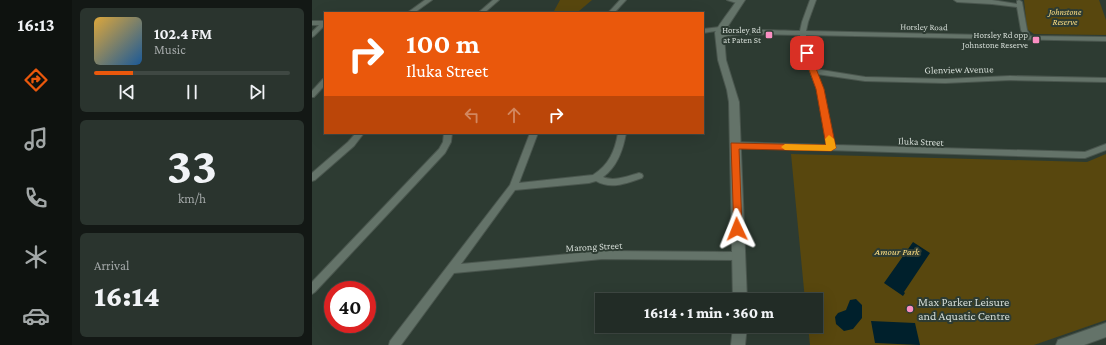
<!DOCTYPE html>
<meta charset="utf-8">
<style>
body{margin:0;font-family:"Crimson Pro",serif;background:#2a342e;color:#f1f3f6;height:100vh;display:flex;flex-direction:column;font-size:15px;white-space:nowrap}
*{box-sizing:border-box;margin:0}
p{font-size:13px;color:#a2a7a7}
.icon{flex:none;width:22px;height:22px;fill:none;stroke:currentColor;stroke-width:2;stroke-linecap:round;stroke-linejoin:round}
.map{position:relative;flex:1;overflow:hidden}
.details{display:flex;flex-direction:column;gap:8px;padding:8px;background:#131815;width:240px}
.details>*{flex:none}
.guide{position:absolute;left:12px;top:12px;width:380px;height:122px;border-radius:0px;box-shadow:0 4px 16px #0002,0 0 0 1px #3f4843;background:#ea580c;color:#fff;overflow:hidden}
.speed{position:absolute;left:12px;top:281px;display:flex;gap:8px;font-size:20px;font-weight:700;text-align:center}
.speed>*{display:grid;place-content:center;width:52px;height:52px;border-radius:50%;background:#222c26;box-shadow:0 4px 16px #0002,0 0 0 1px #3f4843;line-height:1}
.speed .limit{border:6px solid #d22;background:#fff;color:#111}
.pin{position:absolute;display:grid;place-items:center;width:34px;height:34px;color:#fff;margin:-17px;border-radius:8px;box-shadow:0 2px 6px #0006}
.me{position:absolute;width:44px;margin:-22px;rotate:358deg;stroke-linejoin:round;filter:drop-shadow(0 0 3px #0008)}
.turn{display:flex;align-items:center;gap:14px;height:84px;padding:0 16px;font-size:18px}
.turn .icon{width:52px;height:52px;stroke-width:2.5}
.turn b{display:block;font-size:28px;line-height:34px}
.lanes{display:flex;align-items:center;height:38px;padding:0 16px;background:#0003;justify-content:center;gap:20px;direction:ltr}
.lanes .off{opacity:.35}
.big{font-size:30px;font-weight:800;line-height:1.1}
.details .card{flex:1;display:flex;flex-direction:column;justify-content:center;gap:6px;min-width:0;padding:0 14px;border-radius:6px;background:#2a342e}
.details .dial{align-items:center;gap:0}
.dial b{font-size:52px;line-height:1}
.song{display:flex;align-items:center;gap:12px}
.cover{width:48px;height:48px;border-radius:6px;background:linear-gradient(135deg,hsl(40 70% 55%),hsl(210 70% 35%))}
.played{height:4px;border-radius:2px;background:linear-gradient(90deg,#ea580c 20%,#3f4843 20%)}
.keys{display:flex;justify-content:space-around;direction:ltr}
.trip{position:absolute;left:283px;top:293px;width:228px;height:40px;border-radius:0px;background:#222c26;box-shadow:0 4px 16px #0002,0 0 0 1px #3f4843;font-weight:800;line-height:40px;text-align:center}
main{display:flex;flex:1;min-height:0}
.dock{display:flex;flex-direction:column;width:72px;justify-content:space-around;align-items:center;background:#0e120f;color:#a2a7a7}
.dock .icon{width:28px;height:28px}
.dock .selected{color:#ea580c}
.dock b{font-size:18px;color:#f1f3f6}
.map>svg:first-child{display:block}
.green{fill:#58470e}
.water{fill:#00202c}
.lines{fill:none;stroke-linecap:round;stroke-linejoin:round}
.street-casing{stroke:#4a564e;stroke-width:2}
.secondary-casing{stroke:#4a564e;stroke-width:2}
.street{fill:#647369;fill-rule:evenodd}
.secondary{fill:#647369;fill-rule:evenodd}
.route{fill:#ea580c;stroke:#983908}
.slow{fill:#f59e0b}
.poi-dot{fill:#fb8fc3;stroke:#2d3b32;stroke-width:1.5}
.labels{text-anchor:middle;stroke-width:4;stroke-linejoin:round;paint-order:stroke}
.far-park-label{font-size:9px;font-style:italic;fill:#fdde83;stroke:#2d3b32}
.far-street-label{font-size:9px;fill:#d3dbd5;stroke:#2d3b32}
.far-poi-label{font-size:9px;fill:#d3dbd5;stroke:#2d3b32;text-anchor:end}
.street-label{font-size:10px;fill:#d3dbd5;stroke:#2d3b32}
.park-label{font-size:10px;font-style:italic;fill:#fdde83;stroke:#2d3b32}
.near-poi-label{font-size:12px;fill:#d3dbd5;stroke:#2d3b32;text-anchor:start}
</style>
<main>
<nav class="dock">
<b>16:13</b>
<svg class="icon selected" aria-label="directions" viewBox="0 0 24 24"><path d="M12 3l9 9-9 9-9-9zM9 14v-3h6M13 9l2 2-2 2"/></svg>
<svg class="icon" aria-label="music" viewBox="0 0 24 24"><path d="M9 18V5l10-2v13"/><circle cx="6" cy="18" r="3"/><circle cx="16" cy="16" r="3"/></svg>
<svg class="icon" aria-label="phone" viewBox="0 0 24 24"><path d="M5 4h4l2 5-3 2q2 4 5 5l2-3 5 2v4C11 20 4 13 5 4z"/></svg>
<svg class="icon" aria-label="climate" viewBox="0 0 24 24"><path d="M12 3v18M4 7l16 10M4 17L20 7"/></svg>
<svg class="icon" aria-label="car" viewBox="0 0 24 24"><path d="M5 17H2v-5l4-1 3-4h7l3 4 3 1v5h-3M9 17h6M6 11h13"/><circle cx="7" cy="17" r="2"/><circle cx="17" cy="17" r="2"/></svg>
</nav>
<section class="details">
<div class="card">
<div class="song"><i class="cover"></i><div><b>102.4 FM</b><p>Music</p></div></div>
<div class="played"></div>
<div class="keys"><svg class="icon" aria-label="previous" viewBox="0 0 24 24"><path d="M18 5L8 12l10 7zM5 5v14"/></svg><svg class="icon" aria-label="pause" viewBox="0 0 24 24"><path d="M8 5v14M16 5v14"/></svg><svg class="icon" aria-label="next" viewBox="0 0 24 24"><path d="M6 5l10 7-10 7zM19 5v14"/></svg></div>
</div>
<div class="card dial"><b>33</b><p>km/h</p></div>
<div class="card"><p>Arrival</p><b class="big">16:14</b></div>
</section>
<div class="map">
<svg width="794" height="345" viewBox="0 0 794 345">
<rect width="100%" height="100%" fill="#2d3b32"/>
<g class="green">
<polygon points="248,0 280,0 267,11 242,11"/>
<polygon points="712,0 787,0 794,20 794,35 722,34 715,29"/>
<polygon points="479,154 775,162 794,154 794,320 722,345 498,345 496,326 504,326 504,300 493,300"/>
</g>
<g class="water">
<polygon points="601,242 618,253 592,292 593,293 591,296 572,283"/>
<polygon points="544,299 550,305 550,318 541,329 532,331 524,324 523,317 526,313 534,310 538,300"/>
<polygon points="559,321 603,323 608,345 563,343"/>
</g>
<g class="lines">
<defs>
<g id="street">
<polygon points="113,0 120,0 102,13 95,13"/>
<polygon points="181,0 187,0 172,13 166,13"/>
<polygon points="308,0 314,0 302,13 296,13"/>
<polygon points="415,0 426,0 431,2 428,4"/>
<path d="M498 0H504L496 22 494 31 712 36 709 30 705 7 680 4 645 2 642 0H680L705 4V1L707 0 710 2 715 30 718 36 794 37V41L494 35 498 56 503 69 553 77 633 79 698 76 794 78V82L698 80 633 83 553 81 505 74 511 89 522 145 773 152 794 144V150L773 158H766L419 147 418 145 422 142 515 145 505 89 492 56 488 35 430 34 416 36 413 34C424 27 473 31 488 31L490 22Z"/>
<polygon points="0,21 13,21 13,25 2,36 0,37 0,32 7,25 0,25"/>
<polygon points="408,27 411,29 410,30 391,33 391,29"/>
<polygon points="11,79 13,79 13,85 2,97 0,97 0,91"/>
<polygon points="44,133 52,133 42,146 3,180 0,181 0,173 36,142"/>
<polygon points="132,133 140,133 139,142 133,153 3,292 0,294 0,282 127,149 131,142"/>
<path d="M218 133H226L207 183 281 175C297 165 303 151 306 133H314C311 150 305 167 291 177 302 182 316 176 327 173L330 174 331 176 330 178C315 183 299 190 284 181L277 183 203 190 149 264 290 251 426 252 429 253 431 256 429 259 426 260 290 259 142 273 89 345H77L78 341 198 185Z"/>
</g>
<g id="secondary">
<path d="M425 0H433L416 26 421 31 420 34 412 37 414 60 427 102 435 300H421L417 102 415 90 406 60 403 33C404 28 421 7 425 0Z"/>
<polygon points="794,323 794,337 772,345 744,345 746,340"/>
<polygon points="421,326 435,326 433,345 419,345"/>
</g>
</defs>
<use href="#street" class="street-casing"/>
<use href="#secondary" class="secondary-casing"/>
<use href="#street" class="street"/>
<use href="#secondary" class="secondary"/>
</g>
<polygon class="route" points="495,51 498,53 512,89 524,148 519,151 427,149 430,229 425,233 422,232 419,143 514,145 504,89 491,53"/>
<polygon class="slow" points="517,135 522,139 524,148 519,151 473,150 469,147 473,144 514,145 513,139"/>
<g class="poi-dot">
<rect x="453" y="31" width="8" height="8" rx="2"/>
<rect x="720" y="36" width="8" height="8" rx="2"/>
<circle cx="598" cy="309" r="4"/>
</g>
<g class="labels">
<g class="far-park-label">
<text x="753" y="15">Johnstone<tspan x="753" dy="10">Reserve</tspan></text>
</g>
<g class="far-street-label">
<text transform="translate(612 27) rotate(1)" y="3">Horsley Road</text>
</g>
<g class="far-poi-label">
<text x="449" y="33">Horsley Rd<tspan x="449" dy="10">at Paten St</tspan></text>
<text x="716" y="38">Horsley Rd opp<tspan x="716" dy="10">Johnstone Reserve</tspan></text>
</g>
<g class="street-label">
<text transform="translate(647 69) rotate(-1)" y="4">Glenview Avenue</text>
<text transform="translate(609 141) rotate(2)" y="4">Iluka Street</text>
<text transform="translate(282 246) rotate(-3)" y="4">Marong Street</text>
</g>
<g class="park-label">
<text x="585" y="255">Amour Park</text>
</g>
<g class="near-poi-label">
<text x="606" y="306">Max Parker Leisure<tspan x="606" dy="14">and Aquatic Centre</tspan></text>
</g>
</g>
</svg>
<div class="speed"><div class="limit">40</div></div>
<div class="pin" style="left:495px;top:53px;background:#d93025"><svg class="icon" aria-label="arrive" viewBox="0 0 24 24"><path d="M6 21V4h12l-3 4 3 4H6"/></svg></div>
<svg class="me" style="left:425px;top:229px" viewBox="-20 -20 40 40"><path d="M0-17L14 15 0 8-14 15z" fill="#ea580c" stroke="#fff" stroke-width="4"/></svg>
<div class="trip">16:14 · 1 min · 360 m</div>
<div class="guide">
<div class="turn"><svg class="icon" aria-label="right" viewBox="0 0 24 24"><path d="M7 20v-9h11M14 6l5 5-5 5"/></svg><div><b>100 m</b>Iluka Street</div></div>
<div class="lanes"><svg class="icon off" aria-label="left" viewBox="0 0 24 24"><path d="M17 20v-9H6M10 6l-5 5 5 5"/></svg><svg class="icon off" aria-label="ahead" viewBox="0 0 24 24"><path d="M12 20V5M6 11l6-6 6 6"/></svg><svg class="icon" aria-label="right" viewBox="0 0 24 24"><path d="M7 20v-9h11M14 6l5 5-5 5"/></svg></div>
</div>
</div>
</main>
